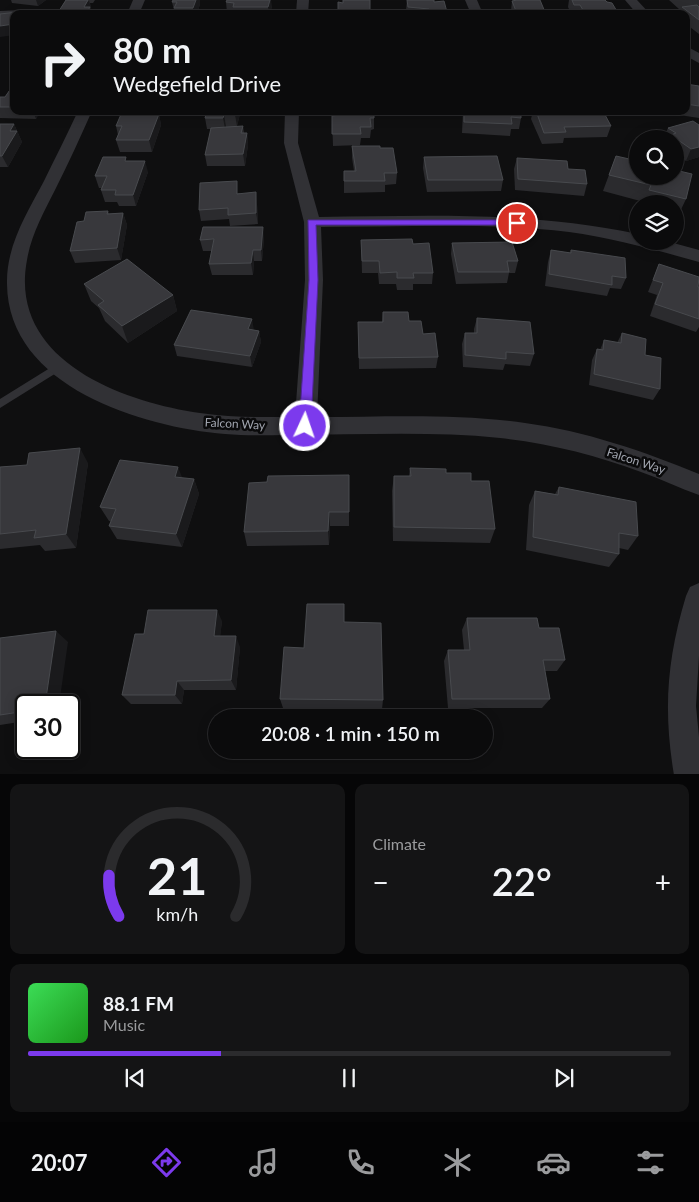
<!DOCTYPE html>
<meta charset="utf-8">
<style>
body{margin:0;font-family:Lato,sans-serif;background:#141415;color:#f1f3f6;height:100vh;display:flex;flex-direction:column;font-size:19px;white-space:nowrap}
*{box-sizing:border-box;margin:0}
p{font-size:16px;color:#9a9b9d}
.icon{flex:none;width:28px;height:28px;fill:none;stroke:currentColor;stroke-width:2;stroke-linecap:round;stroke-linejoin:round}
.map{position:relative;height:774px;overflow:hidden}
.side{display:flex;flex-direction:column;gap:10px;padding:10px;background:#060607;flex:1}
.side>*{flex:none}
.banner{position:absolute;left:10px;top:10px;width:680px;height:105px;border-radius:10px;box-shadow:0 2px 12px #0003,0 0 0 1px #2b2b2d;background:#0b0b0c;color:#f1f3f6;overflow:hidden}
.tools{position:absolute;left:629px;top:130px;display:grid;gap:10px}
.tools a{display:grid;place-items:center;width:55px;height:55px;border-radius:50%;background:#0b0b0c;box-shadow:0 2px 12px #0003,0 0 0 1px #2b2b2d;font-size:25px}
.speed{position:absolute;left:15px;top:694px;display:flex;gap:10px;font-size:25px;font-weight:700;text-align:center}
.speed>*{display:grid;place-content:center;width:65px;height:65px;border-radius:50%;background:#0b0b0c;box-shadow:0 2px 12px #0003,0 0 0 1px #2b2b2d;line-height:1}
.speed .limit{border:2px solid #111;border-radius:8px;background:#fff;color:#111}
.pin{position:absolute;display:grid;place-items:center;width:42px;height:42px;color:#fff;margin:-21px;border:2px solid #fff;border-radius:50%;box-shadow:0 1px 5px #0007}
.me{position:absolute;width:55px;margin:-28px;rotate:3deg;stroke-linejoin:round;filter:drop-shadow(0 0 4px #0008)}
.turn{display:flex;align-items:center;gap:18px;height:105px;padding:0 20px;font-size:22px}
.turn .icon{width:65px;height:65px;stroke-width:2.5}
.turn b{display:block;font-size:35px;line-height:42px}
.big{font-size:38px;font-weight:600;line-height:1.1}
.side .tile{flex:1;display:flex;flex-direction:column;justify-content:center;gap:8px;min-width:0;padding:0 18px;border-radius:10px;background:#141415}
.side .dial{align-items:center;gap:0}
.dial svg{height:130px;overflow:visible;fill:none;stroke:#2b2b2d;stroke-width:7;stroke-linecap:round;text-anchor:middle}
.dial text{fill:#f1f3f6;stroke:none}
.song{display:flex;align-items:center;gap:15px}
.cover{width:60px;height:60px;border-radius:8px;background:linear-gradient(135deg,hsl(130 70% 55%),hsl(120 70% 35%))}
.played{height:5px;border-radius:2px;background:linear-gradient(90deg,#7c3aed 30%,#2b2b2d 30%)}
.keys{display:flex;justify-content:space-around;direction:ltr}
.heat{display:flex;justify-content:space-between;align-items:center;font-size:28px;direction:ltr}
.side .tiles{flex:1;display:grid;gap:10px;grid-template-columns:1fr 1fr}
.tile:last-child{grid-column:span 2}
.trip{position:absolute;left:208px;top:709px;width:285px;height:50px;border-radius:25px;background:#0b0b0c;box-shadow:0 2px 12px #0003,0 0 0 1px #2b2b2d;font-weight:600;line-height:50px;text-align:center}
.dock{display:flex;height:80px;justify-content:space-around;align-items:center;background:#040405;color:#9a9b9d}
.dock .icon{width:35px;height:35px}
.dock .selected{color:#7c3aed}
.dock b{font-size:22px;color:#f1f3f6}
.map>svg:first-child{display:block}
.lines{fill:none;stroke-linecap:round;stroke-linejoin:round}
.service{fill:#313135;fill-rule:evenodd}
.minor{fill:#313135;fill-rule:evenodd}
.wall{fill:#2b2b2e}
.shaded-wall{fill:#1a1a1c}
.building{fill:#38383c;stroke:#484a4e}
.route{fill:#7c3aed;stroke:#51269a}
.labels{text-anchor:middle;stroke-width:5;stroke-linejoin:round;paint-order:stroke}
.street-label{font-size:12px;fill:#a2a6b0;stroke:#0a0a0b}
</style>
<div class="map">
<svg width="699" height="775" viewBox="0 0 699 775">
<rect width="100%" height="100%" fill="#0f0f10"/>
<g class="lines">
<g class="service">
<polygon points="23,10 25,11 25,13 0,15 0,11"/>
<polygon points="58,363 63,367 61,370 0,408 0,399"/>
</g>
<g class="minor">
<polygon points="133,0 145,0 139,14 127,14"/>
<polygon points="297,0 309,0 308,14 296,14"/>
<polygon points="465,0 477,0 483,14 471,14"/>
<polygon points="625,0 637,0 650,14 637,14"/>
<polygon points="686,46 699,53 699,63 686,56"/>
<path d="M78 111H92C80 138 68 164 55 190 44 212 31 235 27 260 8 360 122 402 200 413 232 418 263 417 295 417L305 280 304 222 284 143 285 111H299L298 143 319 217C426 216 532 211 638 234V241H666L699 250V262C656 250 613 238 569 232 486 222 403 227 321 227L323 280 317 417C386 417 456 413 525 423 585 431 643 451 699 474V495C679 488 661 479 641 472 596 455 548 443 500 438 430 431 359 435 288 435 267 435 246 436 225 434 142 427 8 387 7 284 6 246 27 213 44 181 55 158 67 135 78 111Z"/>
<path d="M699 583V656L696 706 699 737V775H674C663 710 667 659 686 596L690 587Z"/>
</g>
</g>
<g class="wall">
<polygon points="8,0 46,0 38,6 12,3 11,0"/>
<polygon points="66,0 95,0 93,3 90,3 92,14 57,14"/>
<polygon points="173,0 200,0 200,4 197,14 175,14 172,2"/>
<polygon points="227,0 272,6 270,14 234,14 234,13 227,13 226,2"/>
<polygon points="370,0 370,14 338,14 338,12"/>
<polygon points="407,0 434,2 447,12 447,14 407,14 406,10"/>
<polygon points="515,0 540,0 545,12 544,14 512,14 511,11 512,1"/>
<polygon points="569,0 605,0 618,13 571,14 568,7"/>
<polygon points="669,0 699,0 699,34 686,24 686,14 679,14 681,9 679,9"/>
<polygon points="14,84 14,111 40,111 36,119 0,118 0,97 5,97"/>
<polygon points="686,84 699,91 699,118 666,113 666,111 686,111"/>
<polygon points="207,111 249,111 248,114 240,114 237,126 243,126 244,133 247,133 248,145 245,166 207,166 205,155 211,129 207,129 205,118"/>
<polygon points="463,111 521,111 521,118 519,129 511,129 510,136 462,133"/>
<polygon points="533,111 603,111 611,126 607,137 564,138 563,143 542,144 531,119"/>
<polygon points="144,114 159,114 161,125 152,152 120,152 116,140 118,135 116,126"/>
<polygon points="340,115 374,118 374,129 371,130 370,138 361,138 360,145 333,146 332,116"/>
<polygon points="0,124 14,124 22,142 8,167 0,167"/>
<polygon points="699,125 699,157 686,161 675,152 675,139 663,139 668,128"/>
<polygon points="352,146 380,148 397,173 396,184 385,185 385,192 344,193 344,171 354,171 352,158"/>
<polygon points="616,156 686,199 678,216 675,215 675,204 644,204 644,202 603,191"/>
<polygon points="424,157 503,180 501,191 427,192 423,168"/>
<polygon points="517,158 568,169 587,184 584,196 515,190 514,169"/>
<polygon points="127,161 148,172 136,206 119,206 117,202 105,202 101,190 102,188 99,188 95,176"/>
<polygon points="239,193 257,204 258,224 230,226 229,219 201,221 199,210"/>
<polygon points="108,211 109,214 123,213 127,225 121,260 75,263 70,251 84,221"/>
<polygon points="264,238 262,261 254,261 253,275 212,275 209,264 212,251 203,251 200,240"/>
<polygon points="361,240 413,244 433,273 432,284 413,284 413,290 397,290 396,284 379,284 378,273 362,273"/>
<polygon points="452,243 518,261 515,273 509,273 507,283 456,284 451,254"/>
<polygon points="551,250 570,253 571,250 626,278 621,289 610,288 607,296 545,286 548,262"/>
<polygon points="659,264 699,287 699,327 696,332 650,316 657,295 648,292"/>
<polygon points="84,284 173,295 177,311 128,343 105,321 99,308 91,301"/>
<polygon points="383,312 409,321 423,334 438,357 436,368 359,369 358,322 382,322"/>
<polygon points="477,318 534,354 530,366 505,364 503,370 463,367 462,344 465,333 474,333 474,329"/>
<polygon points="254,330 259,331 261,342 252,367 177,356 174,345"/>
<polygon points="622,333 645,355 660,389 653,400 589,385 592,360 597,349 600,350 604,340 617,343"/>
<polygon points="88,463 76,548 45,551 40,545 0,549 0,467"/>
<polygon points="410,468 446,473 471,481 495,529 490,543 393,541 392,491 394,476 409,476"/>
<polygon points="349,475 349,526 330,526 329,545 247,546 244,532 267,482"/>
<polygon points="182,478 194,479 199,494 182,547 117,539 109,526 111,521 109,521 100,507"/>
<polygon points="559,487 638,536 628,550 619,548 619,554 609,567 526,550 529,505 535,491 555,494"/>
<polygon points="467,618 539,628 565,660 557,671 545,671 550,699 542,708 448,708 444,661 448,650 464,650 462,630"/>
<polygon points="222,621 220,636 240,647 236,690 184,690 182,704 131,704 122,695 144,634"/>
<polygon points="344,622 383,700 382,709 283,708 280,699 304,648"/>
<polygon points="0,638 68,642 26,705 26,721 0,725"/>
</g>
<g class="shaded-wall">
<polygon points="36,0 46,0 38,6"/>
<polygon points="89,0 92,14 86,14 84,7"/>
<polygon points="196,0 200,0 200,4 197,14 194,14 193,8"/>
<polygon points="270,0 271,0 272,6 270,14 269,14 268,7"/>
<polygon points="14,24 14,35 0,37 0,26"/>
<polygon points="33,111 40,111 36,119"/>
<polygon points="236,111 239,111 240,114 237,126 235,115"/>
<polygon points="159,114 161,125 152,152 149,140"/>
<polygon points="224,115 226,126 225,129 223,118"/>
<polygon points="14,124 22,142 8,167 2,156 10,131"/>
<polygon points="247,133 248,145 245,166 243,154"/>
<polygon points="699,147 699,157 686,161 691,149"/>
<polygon points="145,161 148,172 136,206 133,195"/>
<polygon points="256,192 257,204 258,224 256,213"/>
<polygon points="123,213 127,225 121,260 117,248"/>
<polygon points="263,227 264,238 262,261 261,250"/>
<polygon points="253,250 254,261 253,275 251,263"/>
<polygon points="173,295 177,311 128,343 122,326"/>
<polygon points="252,319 254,330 248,329"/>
<polygon points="259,331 261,342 252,367 250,356"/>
<polygon points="80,448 88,463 76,548 66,534"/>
<polygon points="178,467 184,482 175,477"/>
<polygon points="194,479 199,494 182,547 176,534"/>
<polygon points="329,512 330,526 329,545 328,531"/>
<polygon points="217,610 222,621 219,647 214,636"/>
<polygon points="56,631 68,642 59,705 45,705"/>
<polygon points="236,636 240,647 236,690 231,680"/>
<polygon points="177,681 184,690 182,704 175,695"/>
</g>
<g class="building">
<polygon points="66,0 88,0 84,7 90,7 86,14 57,14"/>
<polygon points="173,0 196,0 193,8 174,8 177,2 172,2"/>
<polygon points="227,0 270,0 268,7 233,7 234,3 226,2"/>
<polygon points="343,0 370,0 370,11 338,12 338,2 343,3"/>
<polygon points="407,0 434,0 434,2 444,1 447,12 430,12 429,9 408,7"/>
<polygon points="517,0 540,0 545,12 516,11 512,1"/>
<polygon points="572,0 605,0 607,2 612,3 618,13 602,13 600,10 583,10 580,5 574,5"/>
<polygon points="697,5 699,7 699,20 682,7"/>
<polygon points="26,11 26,14 14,14 14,24 0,26 0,14"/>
<polygon points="14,84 14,107 0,107 0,97 5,97"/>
<polygon points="686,84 699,86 699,106 686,104"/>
<polygon points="207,111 236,111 235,115 224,115 223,118 205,118"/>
<polygon points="339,111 374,111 374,118 370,118 371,127 360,127 361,134 332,134 332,116 340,115"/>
<polygon points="464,111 521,111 521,118 511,117 512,124 464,122"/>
<polygon points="536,111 603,111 611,126 564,127 566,132 544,133"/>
<polygon points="122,112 143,112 142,114 159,114 149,140 116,140 122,126 116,126"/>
<polygon points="693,121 699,125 699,147 691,149 671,135 676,133 668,128"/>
<polygon points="0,124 14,124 10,131 17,131 2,156 0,156"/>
<polygon points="243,126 241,133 247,133 243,154 205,155 211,128"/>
<polygon points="352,146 380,146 380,148 393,148 397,173 384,173 385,181 344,181 344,171 356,171"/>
<polygon points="497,156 503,180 428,180 424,157"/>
<polygon points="616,156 638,161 638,176 675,176 675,170 692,174 686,199 649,190 651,185 609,175"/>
<polygon points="103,157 126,157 125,161 145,161 133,195 115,195 116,190 101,190 107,176 95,176"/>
<polygon points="517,158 567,161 568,169 585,170 587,184 518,179"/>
<polygon points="237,181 237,194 256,192 256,213 228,215 228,208 199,210 200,183"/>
<polygon points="108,211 107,214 123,213 117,248 70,251 77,222 84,221 86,212"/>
<polygon points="203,227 263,227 261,250 253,250 251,263 209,264 214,239 200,240"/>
<polygon points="412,239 413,244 429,243 433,273 413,273 414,278 397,278 397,272 380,273 379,261 362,261 361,240"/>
<polygon points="512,242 518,261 507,261 509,272 458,272 452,243"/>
<polygon points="551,250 571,253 571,250 625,258 626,278 612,276 612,285 549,274"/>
<polygon points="127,259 173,295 122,326 98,305 104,301 84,284"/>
<polygon points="659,264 699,277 698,287 699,287 699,319 655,304 663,283 653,280"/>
<polygon points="191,310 252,319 248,329 259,331 250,356 174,345"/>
<polygon points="383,312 408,312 409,321 421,321 423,334 435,333 438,357 359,358 358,322 383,322"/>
<polygon points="477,318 530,322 534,354 506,352 506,359 465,355 465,333 477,333"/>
<polygon points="622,333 646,339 645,355 661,358 660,389 594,374 597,349 603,350 604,340 621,343"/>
<polygon points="80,448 66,534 34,538 36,530 0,534 0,467 27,465 29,453"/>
<polygon points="120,460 178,467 175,477 194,479 176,534 109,526 116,509 100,507"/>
<polygon points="410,468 446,469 446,473 471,473 471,481 489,481 495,529 394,527 394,476 411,476"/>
<polygon points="349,475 349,512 329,512 328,531 244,532 249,483 267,482 268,476"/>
<polygon points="559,487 636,502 638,536 619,533 619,554 533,537 535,491 558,495"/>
<polygon points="307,604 344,604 344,622 381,623 383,700 280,699 284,647 304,648"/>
<polygon points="148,610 217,610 214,636 236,636 231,680 177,681 175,695 122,695 135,634 144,634"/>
<polygon points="467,618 537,618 539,628 559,628 565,660 543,660 550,699 452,699 448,650 470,650"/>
<polygon points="56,631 45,705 26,705 26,711 0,715 0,638"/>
</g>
<polygon class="route" points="308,220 517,220 522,223 517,225 316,225 318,280 311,426 309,430 301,430 299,426 309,280"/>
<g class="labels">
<g class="street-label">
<text transform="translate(235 424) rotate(3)" y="4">Falcon Way</text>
<text transform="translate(636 461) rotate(18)" y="4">Falcon Way</text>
</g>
</g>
</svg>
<div class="tools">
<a><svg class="icon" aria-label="search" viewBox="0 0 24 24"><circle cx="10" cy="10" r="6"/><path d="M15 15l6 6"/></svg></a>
<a><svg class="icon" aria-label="layers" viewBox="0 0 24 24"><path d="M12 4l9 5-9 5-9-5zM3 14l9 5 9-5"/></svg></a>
</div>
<div class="speed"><div class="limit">30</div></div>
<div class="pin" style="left:517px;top:223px;background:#d93025"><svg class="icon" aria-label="arrive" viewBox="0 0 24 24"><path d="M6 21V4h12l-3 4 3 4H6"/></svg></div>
<svg class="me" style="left:305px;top:426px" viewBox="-20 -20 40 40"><circle r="17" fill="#7c3aed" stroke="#fff" stroke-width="3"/><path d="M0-11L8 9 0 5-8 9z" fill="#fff"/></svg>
<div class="trip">20:08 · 1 min · 150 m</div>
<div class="banner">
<div class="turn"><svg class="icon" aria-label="right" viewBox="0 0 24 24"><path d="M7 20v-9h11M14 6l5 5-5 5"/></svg><div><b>80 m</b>Wedgefield Drive</div></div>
</div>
</div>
<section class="side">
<div class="tiles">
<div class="tile dial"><svg viewBox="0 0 100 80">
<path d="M14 69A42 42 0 1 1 86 69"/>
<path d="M14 69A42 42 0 0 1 8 44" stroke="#7c3aed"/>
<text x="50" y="56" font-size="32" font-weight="700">21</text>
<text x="50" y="72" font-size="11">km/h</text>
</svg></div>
<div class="tile"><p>Climate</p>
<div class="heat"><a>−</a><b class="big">22°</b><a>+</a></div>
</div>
<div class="tile">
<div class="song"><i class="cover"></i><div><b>88.1 FM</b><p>Music</p></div></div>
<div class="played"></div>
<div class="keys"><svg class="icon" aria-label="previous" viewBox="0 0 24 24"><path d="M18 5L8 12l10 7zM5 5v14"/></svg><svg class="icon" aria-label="pause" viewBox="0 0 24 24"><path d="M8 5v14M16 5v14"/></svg><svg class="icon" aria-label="next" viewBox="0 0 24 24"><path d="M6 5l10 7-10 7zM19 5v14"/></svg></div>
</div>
</div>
</section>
<nav class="dock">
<b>20:07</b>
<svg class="icon selected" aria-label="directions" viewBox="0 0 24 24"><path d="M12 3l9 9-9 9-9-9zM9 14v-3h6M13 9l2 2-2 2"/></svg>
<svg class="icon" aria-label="music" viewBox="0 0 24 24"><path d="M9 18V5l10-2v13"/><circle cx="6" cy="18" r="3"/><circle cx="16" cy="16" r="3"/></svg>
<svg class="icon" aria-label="phone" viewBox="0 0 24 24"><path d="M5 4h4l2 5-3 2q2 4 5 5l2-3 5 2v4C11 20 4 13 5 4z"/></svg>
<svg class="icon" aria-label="climate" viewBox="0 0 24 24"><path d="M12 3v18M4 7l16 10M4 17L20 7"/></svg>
<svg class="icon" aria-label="car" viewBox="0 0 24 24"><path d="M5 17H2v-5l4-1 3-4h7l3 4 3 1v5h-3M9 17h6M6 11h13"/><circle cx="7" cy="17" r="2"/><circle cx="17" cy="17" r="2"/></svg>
<svg class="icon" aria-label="filters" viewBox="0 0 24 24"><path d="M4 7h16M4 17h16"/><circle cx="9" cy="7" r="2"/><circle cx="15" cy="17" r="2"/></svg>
</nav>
